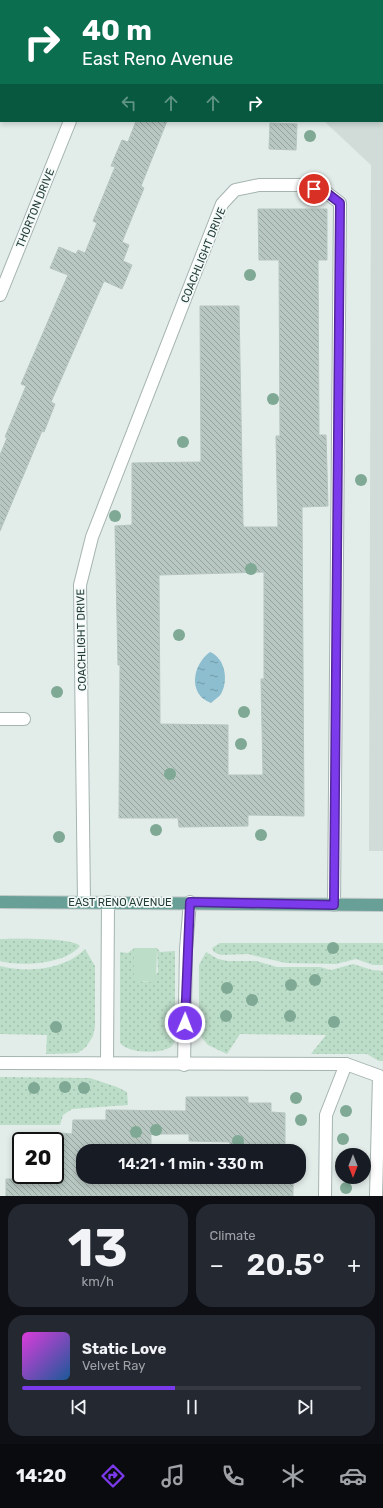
<!DOCTYPE html>
<meta charset="utf-8">
<style>
body{margin:0;font-family:Rubik,sans-serif;background:#242831;color:#f1f3f6;height:100vh;display:flex;flex-direction:column;font-size:15px;white-space:nowrap}
*{box-sizing:border-box;margin:0}
p{font-size:13px;color:#9ea1a6}
.icon{flex:none;width:22px;height:22px;fill:none;stroke:currentColor;stroke-width:2;stroke-linecap:round;stroke-linejoin:round}
.map{position:relative;height:1196px;overflow:hidden}
.panel{display:flex;flex-direction:column;gap:8px;padding:8px;background:#0d0f14;flex:1}
.panel>*{flex:none}
.banner{position:absolute;left:0px;top:0px;width:383px;height:122px;box-shadow:0 2px 6px #0003;background:#0b6e4f;color:#fff;overflow:hidden}
.needle{width:26px;rotate:180deg}
.controls{position:absolute;left:335px;top:1148px;display:grid;gap:8px}
.controls a{display:grid;place-items:center;width:36px;height:36px;border-radius:50%;background:#171b24;box-shadow:0 2px 6px #0003;font-size:20px}
.speed{position:absolute;left:12px;top:1132px;display:flex;gap:8px;font-size:20px;font-weight:700;text-align:center}
.speed>*{display:grid;place-content:center;width:52px;height:52px;border-radius:50%;background:#171b24;box-shadow:0 2px 6px #0003;line-height:1}
.speed .limit{border:2px solid #111;border-radius:6px;background:#fff;color:#111}
.pin{position:absolute;display:grid;place-items:center;width:34px;height:34px;color:#fff;margin:-17px;border:2px solid #fff;border-radius:50%;box-shadow:0 1px 4px #0007}
.me{position:absolute;width:44px;margin:-22px;rotate:1deg;stroke-linejoin:round;filter:drop-shadow(0 0 3px #0008)}
.turn{display:flex;align-items:center;gap:14px;height:84px;padding:0 16px;font-size:18px}
.turn .icon{width:52px;height:52px;stroke-width:2.5}
.turn b{display:block;font-size:28px;line-height:34px}
.lanes{display:flex;align-items:center;height:38px;padding:0 16px;background:#0003;justify-content:center;gap:20px;direction:ltr}
.lanes .off{opacity:.35}
.big{font-size:30px;font-weight:600;line-height:1.1}
.panel .tile{flex:1;display:flex;flex-direction:column;justify-content:center;gap:6px;min-width:0;padding:0 14px;border-radius:16px;background:#242831}
.panel .dial{align-items:center;gap:0}
.dial b{font-size:52px;line-height:1}
.song{display:flex;align-items:center;gap:12px}
.cover{width:48px;height:48px;border-radius:6px;background:linear-gradient(135deg,hsl(300 70% 55%),hsl(210 70% 35%))}
.played{height:4px;border-radius:2px;background:linear-gradient(90deg,#7c3aed 45%,#363941 45%)}
.keys{display:flex;justify-content:space-around;direction:ltr}
.heat{display:flex;justify-content:space-between;align-items:center;font-size:22px;direction:ltr}
.panel .tiles{flex:1;display:grid;gap:8px;grid-template-columns:1fr 1fr}
.tile:last-child{grid-column:span 2}
.trip{position:absolute;left:76px;top:1144px;width:230px;height:40px;border-radius:16px;background:#171b24;box-shadow:0 2px 6px #0003;font-weight:600;line-height:40px;text-align:center}
.tab-bar{display:flex;height:64px;justify-content:space-around;align-items:center;background:#090b0e;color:#9ea1a6}
.tab-bar .icon{width:28px;height:28px}
.tab-bar .current{color:#7c3aed}
.tab-bar b{font-size:18px;color:#f1f3f6}
.map>svg:first-child{display:block}
.built{fill:#d1dcd8}
.grass{fill:url(#grass-dots)}
.green{fill:#bcddc8}
.water{fill:url(#water-ripples)}
.building{fill:url(#building-back-hatch);stroke:#b5c5c0;fill-rule:evenodd}
.lines{fill:none;stroke-linecap:round;stroke-linejoin:round}
.minor-casing{stroke:#a5b4b1;stroke-width:14}
.major-casing{stroke:#c1c9c8;stroke-width:14}
.minor{stroke:#fff;stroke-width:12}
.major{stroke:#68a098;stroke-width:12}
.tree{fill:#7fa995}
.route-casing{stroke:#51269a;stroke-width:10}
.route{stroke:#7c3aed;stroke-width:7}
.labels{text-anchor:middle;stroke-width:3.5;stroke-linejoin:round;paint-order:stroke}
.street-label{font-size:11px;fill:#233d39;stroke:#f3f9f6}
</style>
<div class="map">
<svg width="383" height="1196" viewBox="0 0 383 1196">
<defs>
<pattern id="grass-dots" width="8" height="8" patternUnits="userSpaceOnUse"><rect width="8" height="8" fill="#bcddc8"/><path d="M2 2h.1M6 6h.1" fill="none" stroke="#a1bfad" stroke-width="1.8" stroke-linecap="round"/></pattern>
<pattern id="water-ripples" width="26" height="14" patternUnits="userSpaceOnUse"><rect width="26" height="14" fill="#8cbecf"/><path d="M2 4q2-2 4 0t4 0M15 11q2-2 4 0t4 0" fill="none" stroke="#729ca9"/></pattern>
<pattern id="building-back-hatch" width="6" height="6" patternUnits="userSpaceOnUse"><rect width="6" height="6" fill="#b8c7c2"/><path d="M-1 5l2 2M0 0l6 6M5-1l2 2" fill="none" stroke="#95a39f"/></pattern>
</defs>
<rect width="100%" height="100%" fill="#e2ece9"/>
<polygon class="built" points="326,0 383,0 383,851 369,851 371,165 324,121 382,121 382,1"/>
<g class="grass">
<path d="M0 939C16 939 70 937 80 946 66 964 21 967 0 961Z"/>
<polygon points="220,943 383,943 383,965 373,965 356,959 336,964 286,963 248,954 221,955 214,952 212,948"/>
<path d="M134 948V976L143 982H150L158 972 157 948 160 952 175 951V1041C173 1044 172 1047 169 1048 158 1054 127 1053 120 1043V952L128 953Z"/>
<path d="M85 949 95 966V1026L93 1036 86 1047 78 1053 46 1054 47 1035 0 1034V966C27 973 65 970 85 949Z"/>
<polygon points="206,952 218,959 228,961 256,961 277,967 320,967 331,970 353,964 372,970 383,971 383,1061 379,1061 367,1054 311,1054 326,1035 240,1034 227,1054 208,1045 202,1038 199,1029 199,965"/>
<polygon points="0,1077 90,1078 117,1087 127,1092 128,1105 72,1109 63,1115 60,1125 0,1125"/>
</g>
<polygon class="green" points="134,948 157,948 156,980 150,982 138,981 134,976"/>
<path class="water" d="M210 652C225 658 229 680 221 694 219 697 214 700 211 703 187 694 193 664 210 652Z"/>
<g class="building">
<polygon points="136,121 167,121 141,186 144,188 122,242 129,245 123,261 132,265 122,289 104,281 51,402 55,404 44,432 42,431 0,531 0,455 7,438 5,437 26,386 21,384 68,275 50,268 59,247 76,254 78,250 85,253 97,223 93,221 115,167 111,166 122,140 128,142"/>
<polygon points="270,123 297,124 296,150 269,149"/>
<path d="M258 209H327V260H318L319 435H326L328 506 302 507 304 816 248 815V826L179 827 178 818H119L120 665H118L115 526 132 525V463L201 462 200 306H239L243 524 244 527H278L276 436H280L279 260H259ZM264 572V679H261L263 775H228V725L160 724 159 575Z"/>
<polygon points="186,1097 248,1097 248,1103 271,1103 271,1112 285,1113 285,1151 229,1151 230,1142 189,1141 189,1134 151,1134 151,1151 83,1151 83,1177 293,1177 293,1196 6,1196 6,1179 60,1179 60,1133 72,1134 73,1120 106,1120 106,1110 186,1111"/>
</g>
<g class="lines">
<defs>
<g id="minor">
<polyline points="139,0 141,1"/>
<polyline points="128,1 129,0"/>
<polyline points="382,60 383,59"/>
<polyline points="382,69 383,96"/>
<polyline points="0,295 70,121"/>
<polyline points="0,719 24,719"/>
<polyline points="84,902 80,585 92,537 222,204 235,190 259,185 300,185 327,193 340,203 334,905"/>
<polyline points="0,1063 346,1064 379,1076 376,1196"/>
<polyline points="107,1063 108,902"/>
<polyline points="184,1065 186,949 190,902"/>
<polyline points="325,1196 326,1115 346,1064"/>
</g>
<polyline id="major" points="0,902 383,905"/>
</defs>
<use href="#minor" class="minor-casing"/>
<use href="#major" class="major-casing"/>
<use href="#minor" class="minor"/>
<use href="#major" class="major"/>
</g>
<g class="tree">
<circle cx="310" cy="136" r="6"/>
<circle cx="250" cy="275" r="6"/>
<circle cx="273" cy="399" r="6"/>
<circle cx="183" cy="442" r="6"/>
<circle cx="361" cy="480" r="6"/>
<circle cx="115" cy="516" r="6"/>
<circle cx="251" cy="569" r="6"/>
<circle cx="179" cy="635" r="6"/>
<circle cx="57" cy="692" r="6"/>
<circle cx="244" cy="712" r="6"/>
<circle cx="241" cy="744" r="6"/>
<circle cx="170" cy="774" r="6"/>
<circle cx="156" cy="830" r="6"/>
<circle cx="261" cy="835" r="6"/>
<circle cx="59" cy="837" r="6"/>
<circle cx="333" cy="948" r="6"/>
<circle cx="315" cy="980" r="6"/>
<circle cx="291" cy="985" r="6"/>
<circle cx="227" cy="988" r="6"/>
<circle cx="252" cy="1000" r="6"/>
<circle cx="226" cy="1016" r="6"/>
<circle cx="290" cy="1016" r="6"/>
<circle cx="334" cy="1022" r="6"/>
<circle cx="56" cy="1027" r="6"/>
<circle cx="65" cy="1087" r="6"/>
<circle cx="34" cy="1088" r="6"/>
<circle cx="84" cy="1088" r="6"/>
<circle cx="296" cy="1098" r="6"/>
<circle cx="346" cy="1111" r="6"/>
<circle cx="301" cy="1120" r="6"/>
<circle cx="156" cy="1130" r="6"/>
<circle cx="136" cy="1132" r="6"/>
<circle cx="343" cy="1139" r="6"/>
<circle cx="238" cy="1141" r="6"/>
<circle cx="346" cy="1188" r="6"/>
</g>
<g class="lines">
<defs>
<polyline id="route" points="185,1023 190,902 334,905 340,203 327,193 314,189"/>
</defs>
<use href="#route" class="route-casing"/>
<use href="#route" class="route"/>
</g>
<g class="labels">
<g class="street-label">
<text transform="translate(35 208) rotate(-68)" y="4">THORTON DRIVE</text>
<text transform="translate(203 255) rotate(-68)" y="4">COACHLIGHT DRIVE</text>
<text transform="translate(81 640) rotate(-91)" y="4">COACHLIGHT DRIVE</text>
<text x="120" y="906">EAST RENO AVENUE</text>
</g>
</g>
</svg>
<div class="controls">
<a><svg class="needle" viewBox="-14 -14 28 28"><path d="M0-13l5 13h-10z" fill="#e53935"/><path d="M0 13l5-13h-10z" fill="#9ea1a6"/></svg></a>
</div>
<div class="speed"><div class="limit">20</div></div>
<div class="pin" style="left:314px;top:189px;background:#d93025"><svg class="icon" aria-label="arrive" viewBox="0 0 24 24"><path d="M6 21V4h12l-3 4 3 4H6"/></svg></div>
<svg class="me" style="left:185px;top:1023px" viewBox="-20 -20 40 40"><circle r="17" fill="#7c3aed" stroke="#fff" stroke-width="3"/><path d="M0-11L8 9 0 5-8 9z" fill="#fff"/></svg>
<div class="trip">14:21 · 1 min · 330 m</div>
<div class="banner">
<div class="turn"><svg class="icon" aria-label="right" viewBox="0 0 24 24"><path d="M7 20v-9h11M14 6l5 5-5 5"/></svg><div><b>40 m</b>East Reno Avenue</div></div>
<div class="lanes"><svg class="icon off" aria-label="left" viewBox="0 0 24 24"><path d="M17 20v-9H6M10 6l-5 5 5 5"/></svg><svg class="icon off" aria-label="ahead" viewBox="0 0 24 24"><path d="M12 20V5M6 11l6-6 6 6"/></svg><svg class="icon off" aria-label="ahead" viewBox="0 0 24 24"><path d="M12 20V5M6 11l6-6 6 6"/></svg><svg class="icon" aria-label="right" viewBox="0 0 24 24"><path d="M7 20v-9h11M14 6l5 5-5 5"/></svg></div>
</div>
</div>
<section class="panel">
<div class="tiles">
<div class="tile dial"><b>13</b><p>km/h</p></div>
<div class="tile"><p>Climate</p>
<div class="heat"><a>−</a><b class="big">20.5°</b><a>+</a></div>
</div>
<div class="tile">
<div class="song"><i class="cover"></i><div><b>Static Love</b><p>Velvet Ray</p></div></div>
<div class="played"></div>
<div class="keys"><svg class="icon" aria-label="previous" viewBox="0 0 24 24"><path d="M18 5L8 12l10 7zM5 5v14"/></svg><svg class="icon" aria-label="pause" viewBox="0 0 24 24"><path d="M8 5v14M16 5v14"/></svg><svg class="icon" aria-label="next" viewBox="0 0 24 24"><path d="M6 5l10 7-10 7zM19 5v14"/></svg></div>
</div>
</div>
</section>
<nav class="tab-bar">
<b>14:20</b>
<svg class="icon current" aria-label="directions" viewBox="0 0 24 24"><path d="M12 3l9 9-9 9-9-9zM9 14v-3h6M13 9l2 2-2 2"/></svg>
<svg class="icon" aria-label="music" viewBox="0 0 24 24"><path d="M9 18V5l10-2v13"/><circle cx="6" cy="18" r="3"/><circle cx="16" cy="16" r="3"/></svg>
<svg class="icon" aria-label="phone" viewBox="0 0 24 24"><path d="M5 4h4l2 5-3 2q2 4 5 5l2-3 5 2v4C11 20 4 13 5 4z"/></svg>
<svg class="icon" aria-label="climate" viewBox="0 0 24 24"><path d="M12 3v18M4 7l16 10M4 17L20 7"/></svg>
<svg class="icon" aria-label="car" viewBox="0 0 24 24"><path d="M5 17H2v-5l4-1 3-4h7l3 4 3 1v5h-3M9 17h6M6 11h13"/><circle cx="7" cy="17" r="2"/><circle cx="17" cy="17" r="2"/></svg>
</nav>
